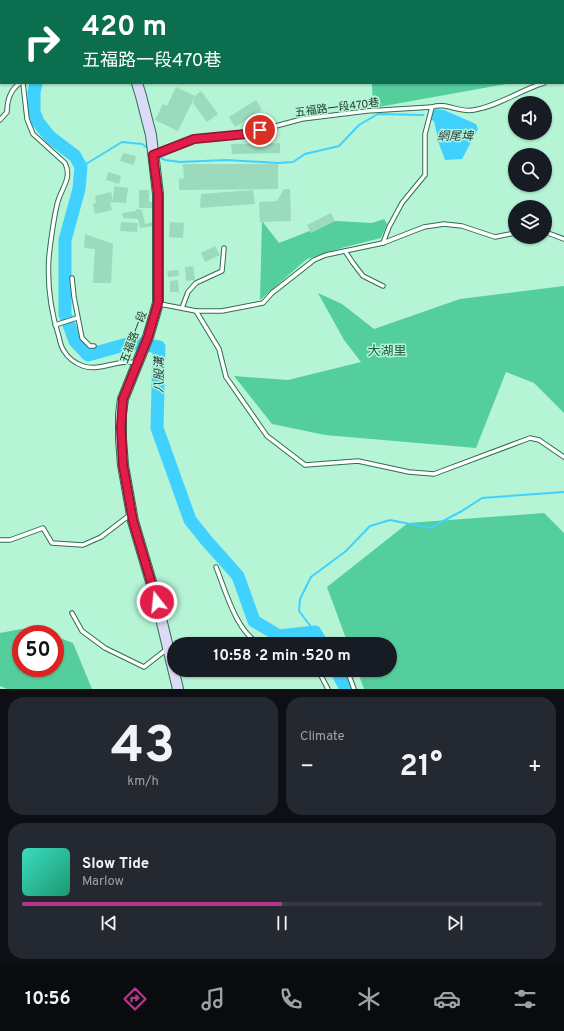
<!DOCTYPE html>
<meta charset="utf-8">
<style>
body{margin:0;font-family:Overpass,"Noto Sans TC",sans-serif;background:#242831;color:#f1f3f6;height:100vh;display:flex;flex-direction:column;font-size:15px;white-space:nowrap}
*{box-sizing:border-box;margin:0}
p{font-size:13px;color:#9ea1a6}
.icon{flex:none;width:22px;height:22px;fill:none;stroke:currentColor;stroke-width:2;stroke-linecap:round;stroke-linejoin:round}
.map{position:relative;height:689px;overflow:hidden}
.drawer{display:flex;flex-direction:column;gap:8px;padding:8px;background:#0d0f14;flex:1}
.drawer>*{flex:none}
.hud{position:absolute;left:0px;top:0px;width:564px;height:84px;box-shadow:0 1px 3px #0004;background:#0b6e4f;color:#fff;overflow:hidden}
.controls{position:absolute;left:508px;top:96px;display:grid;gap:8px}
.controls a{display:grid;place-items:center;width:44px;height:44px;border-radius:50%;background:#171b24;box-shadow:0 1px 3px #0004;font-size:20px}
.speed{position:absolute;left:12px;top:625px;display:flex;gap:8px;font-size:20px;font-weight:700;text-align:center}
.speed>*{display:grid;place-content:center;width:52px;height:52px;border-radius:50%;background:#171b24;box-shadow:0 1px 3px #0004;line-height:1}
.speed .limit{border:6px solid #d22;background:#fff;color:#111}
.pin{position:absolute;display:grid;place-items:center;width:34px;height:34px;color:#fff;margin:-17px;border:2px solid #fff;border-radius:50%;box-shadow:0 1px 4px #0007}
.me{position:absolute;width:44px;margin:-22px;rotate:344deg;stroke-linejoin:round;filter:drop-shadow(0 0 3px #0008)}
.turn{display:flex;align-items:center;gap:14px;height:84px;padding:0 16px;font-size:18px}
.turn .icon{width:52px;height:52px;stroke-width:2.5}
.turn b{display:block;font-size:28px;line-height:34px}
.big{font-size:30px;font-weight:700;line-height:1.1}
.drawer .tile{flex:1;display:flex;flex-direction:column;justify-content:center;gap:6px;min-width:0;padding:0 14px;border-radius:16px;background:#242831}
.drawer .dial{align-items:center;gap:0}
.dial b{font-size:52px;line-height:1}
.song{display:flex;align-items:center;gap:12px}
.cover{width:48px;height:48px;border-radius:6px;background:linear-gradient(135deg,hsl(170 70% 55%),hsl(160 70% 35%))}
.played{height:4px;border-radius:2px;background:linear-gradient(90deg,#b23789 50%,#363941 50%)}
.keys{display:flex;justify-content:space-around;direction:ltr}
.heat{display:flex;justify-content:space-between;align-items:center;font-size:22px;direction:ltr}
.drawer .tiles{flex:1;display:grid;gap:8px;grid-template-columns:1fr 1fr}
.tile:last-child{grid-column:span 2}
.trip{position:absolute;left:167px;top:637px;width:230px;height:40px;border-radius:20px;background:#171b24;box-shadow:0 1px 3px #0004;font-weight:700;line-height:40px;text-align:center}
.tabs{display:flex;height:64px;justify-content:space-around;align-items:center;background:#090b0e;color:#9ea1a6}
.tabs .icon{width:28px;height:28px}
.tabs .on{color:#b23789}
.tabs b{font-size:18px;color:#f1f3f6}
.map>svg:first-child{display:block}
.green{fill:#55ce9d}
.water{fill:#41d1ff}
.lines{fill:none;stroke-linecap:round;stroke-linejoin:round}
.stream{stroke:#41d1ff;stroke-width:2}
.river{stroke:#41d1ff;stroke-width:13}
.building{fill:#9cdabd}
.service-casing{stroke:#306d53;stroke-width:5.5}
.secondary-casing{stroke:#306d53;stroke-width:12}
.service{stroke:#fff;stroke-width:3.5}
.secondary{stroke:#dcdbf7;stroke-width:10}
.route-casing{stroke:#92132f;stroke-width:10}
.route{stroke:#e11d48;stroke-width:7}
.labels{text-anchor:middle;stroke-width:3;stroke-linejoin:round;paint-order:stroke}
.street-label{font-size:11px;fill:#1f392d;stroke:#b5f4d5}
.water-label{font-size:12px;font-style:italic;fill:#26434e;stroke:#b5f4d5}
.quarter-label{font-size:13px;fill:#1f5d44;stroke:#b5f4d5}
</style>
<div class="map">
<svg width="564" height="689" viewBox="0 0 564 689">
<rect width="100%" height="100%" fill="#b5f4d5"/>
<g class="green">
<polygon points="446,0 564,0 564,44 563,45 563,1 445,1"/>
<polygon points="372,83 512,83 373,108"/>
<polygon points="384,219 387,224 381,238 345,247 307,259 260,300 262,221 279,243 335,221 372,223"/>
<polygon points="564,286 564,413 534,383 506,372 476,448 325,435 272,424 234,376 288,380 361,362 344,340 318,293 342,304 374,329 460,299"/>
<polygon points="544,513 564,533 564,689 364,689 357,670 390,670 390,644 348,644 327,587 408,523"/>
<polygon points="32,627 49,634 21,634 21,668 55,668 55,636 73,643 92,689 7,689 0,686 0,633"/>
</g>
<polygon class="water" points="435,109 444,110 476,124 478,129 462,159 445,160 439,144 434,121 429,119"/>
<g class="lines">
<g class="stream">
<polyline points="161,158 165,160 180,162 226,160 278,163 293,162 305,154 339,146 359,125 378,114 423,115"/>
<polyline points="81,167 122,142 142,144 149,149"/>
<polyline points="315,632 299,611 300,599 311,577 346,551 370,526 390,520 430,528 462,511 482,498 564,492"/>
</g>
<g class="river">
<polyline points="0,13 1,13"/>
<polyline points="36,83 34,92 34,112 38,122 50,137 75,156 81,167 79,189 65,240 65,314 75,341 88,355 131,343 159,347 157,428 190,520 206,540 238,576 254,621 279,636 315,632 322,644"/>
<polyline points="336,670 346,689"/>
</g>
</g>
<g class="building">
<polygon points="176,87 195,96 178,131 155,120 163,104 167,106"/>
<polygon points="201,91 218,114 207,122 193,103 195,96"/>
<polygon points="256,100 262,110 235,127 229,117"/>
<polygon points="280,143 280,153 232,154 231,144"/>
<polygon points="123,153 136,156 134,165 120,161"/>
<polygon points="183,164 278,164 278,189 179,190 179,179 184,178"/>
<polygon points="108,172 121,176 119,184 106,180"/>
<polygon points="114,186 128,188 126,203 110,202 112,210 95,214 93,204 96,203 95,196 111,192 113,201"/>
<polygon points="284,189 290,189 291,221 260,222 259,202 277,201"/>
<polygon points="139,190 149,190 149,202 153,202 153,208 139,208"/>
<polygon points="253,190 255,204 200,208 201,194"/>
<polygon points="136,209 142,210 145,224 153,222 154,226 140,228 138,219 123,218 122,213 136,211"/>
<polygon points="331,213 335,221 311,233 307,225"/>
<polygon points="121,222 138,223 137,232 120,231"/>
<polygon points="170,222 184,223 183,238 169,237"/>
<polygon points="85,234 113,244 111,283 93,283 95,249 84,248"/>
<polygon points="215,246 220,255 205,262 201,253"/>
<polygon points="193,266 195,280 186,281 185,267"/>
<polygon points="178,270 179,276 168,277 167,271"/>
<polygon points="178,280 179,292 170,292 170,281"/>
</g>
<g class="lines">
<defs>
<g id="service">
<polyline points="0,58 1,59"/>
<polyline points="563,78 564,78"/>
<path d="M23 83 27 119 33 134 65 163C73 179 60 189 57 205 53 222 51 239 49 256 47 283 51 312 59 337 60 342 61 347 64 351 68 358 75 363 83 366 100 372 119 358 136 363"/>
<path d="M0 120 7 112C7 101 10 90 20 83"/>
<polyline points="155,154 194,139 246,134 302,119 367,111 432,107"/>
<polyline points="545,232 564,239"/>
<path d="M383 243 389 227 402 203 425 175V134L432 107C446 102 459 113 474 110 499 106 520 90 544 83"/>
<polyline points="345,251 353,263 363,276 383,286"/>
<polyline points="72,278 74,297 82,338 90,346 94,346"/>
<polyline points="160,304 196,311 222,311 263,303 272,293 314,260 326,255 383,243 424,227 444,224 462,226 495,237 515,233"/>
<polyline points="182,308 188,292 196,283 222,271 224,248"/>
<polyline points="196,311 219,349 226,377 267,436 305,465 358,461 409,472 434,474 530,438 539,440 564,457"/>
<polyline points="55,325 77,318"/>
<polyline points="0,540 10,540 43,528 52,543 83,545 101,537 131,514"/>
<path d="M216 567C225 589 237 635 261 644"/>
<polyline points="72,613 82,631 105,648 144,667 167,649"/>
<polyline points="318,670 328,689"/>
<polyline points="347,670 354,689"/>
</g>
<g id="secondary">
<polyline points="105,0 105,1"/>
<polyline points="137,83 141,96 151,135 158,194 158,303 148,337 123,399 121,414 121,439 123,465 133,521 157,602 178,689"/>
</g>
</defs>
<use href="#service" class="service-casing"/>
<use href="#secondary" class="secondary-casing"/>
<use href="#service" class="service"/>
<use href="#secondary" class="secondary"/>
</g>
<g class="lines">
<defs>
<polyline id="route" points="157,602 133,521 123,465 121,427 123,399 148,337 158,303 158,194 153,155 194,139 246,134 260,130"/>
</defs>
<use href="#route" class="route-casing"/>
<use href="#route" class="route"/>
</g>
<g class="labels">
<g class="street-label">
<text transform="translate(337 107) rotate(-7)" y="4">五福路一段470巷</text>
<text transform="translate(133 337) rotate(-69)" y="4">五福路一段</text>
</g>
<g class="water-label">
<text x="455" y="140">網尾埤</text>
<text transform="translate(159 375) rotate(-89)" y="4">八股溝</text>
</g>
<g class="quarter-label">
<text x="387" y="355">大湖里</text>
</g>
</g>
</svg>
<div class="controls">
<a><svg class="icon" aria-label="sound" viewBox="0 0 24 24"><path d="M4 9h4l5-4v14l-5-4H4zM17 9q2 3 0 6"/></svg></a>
<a><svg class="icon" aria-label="search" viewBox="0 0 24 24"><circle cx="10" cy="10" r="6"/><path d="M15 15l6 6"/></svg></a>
<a><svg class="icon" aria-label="layers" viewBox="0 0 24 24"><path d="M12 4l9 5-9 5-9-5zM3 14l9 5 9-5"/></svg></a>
</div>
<div class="speed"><div class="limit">50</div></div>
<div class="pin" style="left:260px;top:130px;background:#d93025"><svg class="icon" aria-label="arrive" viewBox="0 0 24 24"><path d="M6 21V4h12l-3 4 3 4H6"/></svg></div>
<svg class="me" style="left:157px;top:602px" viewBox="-20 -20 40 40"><circle r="17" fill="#e11d48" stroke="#fff" stroke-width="3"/><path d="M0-11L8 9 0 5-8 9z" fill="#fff"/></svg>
<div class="trip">10:58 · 2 min · 520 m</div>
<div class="hud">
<div class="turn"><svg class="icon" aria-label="right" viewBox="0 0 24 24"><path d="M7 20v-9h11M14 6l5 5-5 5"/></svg><div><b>420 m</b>五福路一段470巷</div></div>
</div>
</div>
<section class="drawer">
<div class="tiles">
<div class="tile dial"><b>43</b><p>km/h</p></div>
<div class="tile"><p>Climate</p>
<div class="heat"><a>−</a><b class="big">21°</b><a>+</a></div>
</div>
<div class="tile">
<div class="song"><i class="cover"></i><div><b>Slow Tide</b><p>Marlow</p></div></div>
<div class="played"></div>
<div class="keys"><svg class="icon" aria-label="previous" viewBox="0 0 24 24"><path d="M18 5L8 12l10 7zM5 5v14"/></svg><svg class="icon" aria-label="pause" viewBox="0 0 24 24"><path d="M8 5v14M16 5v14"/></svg><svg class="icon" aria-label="next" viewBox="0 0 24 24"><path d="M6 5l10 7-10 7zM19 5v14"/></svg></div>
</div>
</div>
</section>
<nav class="tabs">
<b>10:56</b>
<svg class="icon on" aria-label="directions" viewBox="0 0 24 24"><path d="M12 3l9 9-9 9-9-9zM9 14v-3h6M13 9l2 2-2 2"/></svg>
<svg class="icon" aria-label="music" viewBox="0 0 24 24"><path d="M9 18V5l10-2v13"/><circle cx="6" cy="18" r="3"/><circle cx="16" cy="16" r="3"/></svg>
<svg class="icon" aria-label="phone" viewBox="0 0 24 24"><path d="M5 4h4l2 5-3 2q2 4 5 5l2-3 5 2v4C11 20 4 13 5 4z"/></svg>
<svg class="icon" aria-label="climate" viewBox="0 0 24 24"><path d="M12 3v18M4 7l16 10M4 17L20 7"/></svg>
<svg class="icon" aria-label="car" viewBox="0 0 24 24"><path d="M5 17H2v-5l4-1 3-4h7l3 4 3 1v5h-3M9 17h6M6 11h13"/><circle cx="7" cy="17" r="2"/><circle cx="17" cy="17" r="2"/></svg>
<svg class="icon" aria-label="filters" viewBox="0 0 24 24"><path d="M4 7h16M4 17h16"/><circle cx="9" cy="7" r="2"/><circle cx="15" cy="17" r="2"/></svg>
</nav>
